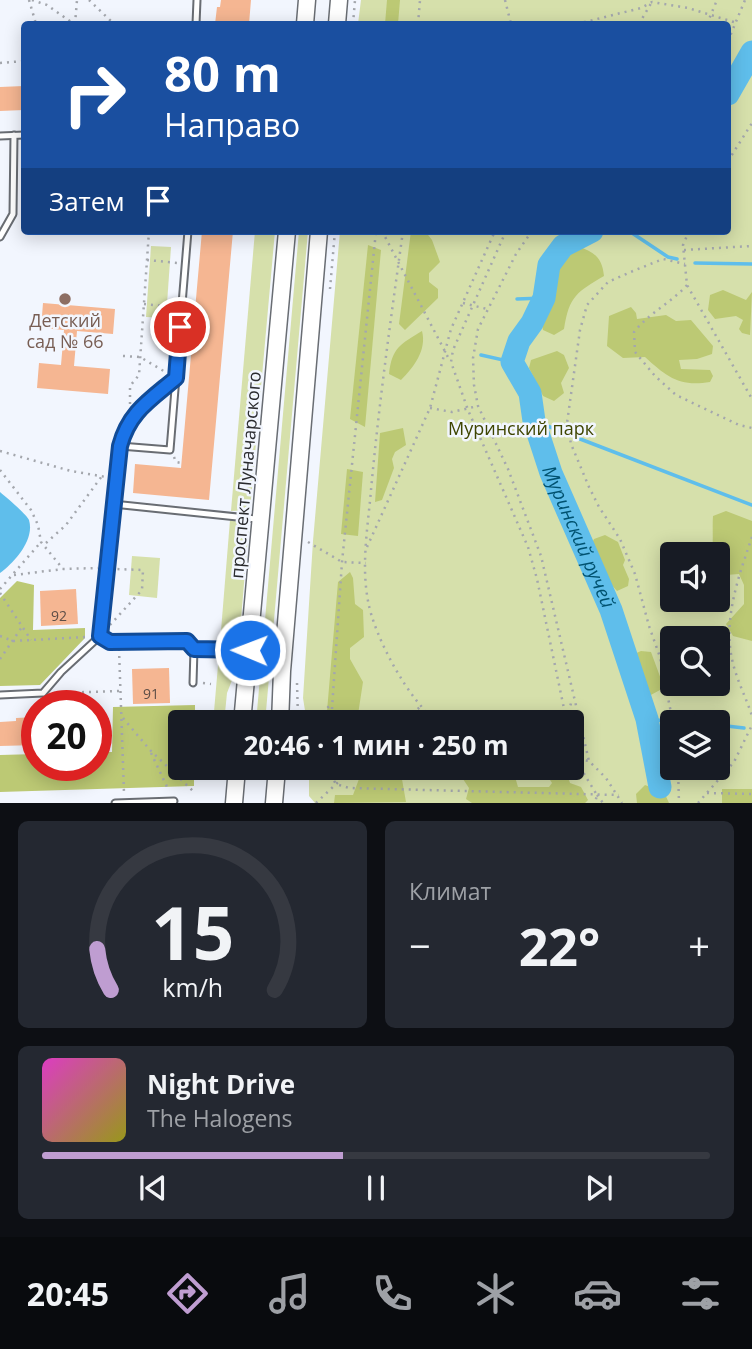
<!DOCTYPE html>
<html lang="ru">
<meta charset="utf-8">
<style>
body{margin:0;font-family:"Open Sans",sans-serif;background:#242831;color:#f1f3f6;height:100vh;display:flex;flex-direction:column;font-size:26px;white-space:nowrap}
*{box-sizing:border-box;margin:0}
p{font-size:23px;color:#9ea1a6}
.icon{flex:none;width:38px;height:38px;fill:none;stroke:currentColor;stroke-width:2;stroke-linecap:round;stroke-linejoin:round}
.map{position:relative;height:803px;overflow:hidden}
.drawer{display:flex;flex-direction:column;gap:18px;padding:18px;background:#0d0f14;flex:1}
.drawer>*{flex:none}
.hud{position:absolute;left:21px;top:21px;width:710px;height:214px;border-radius:7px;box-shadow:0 4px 18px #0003;background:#1a4fa0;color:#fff;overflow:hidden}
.fabs{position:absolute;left:660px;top:542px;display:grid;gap:14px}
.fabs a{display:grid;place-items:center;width:70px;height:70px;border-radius:7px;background:#171b24;box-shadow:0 4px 18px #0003;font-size:35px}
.speed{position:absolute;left:21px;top:690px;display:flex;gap:14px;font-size:35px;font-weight:700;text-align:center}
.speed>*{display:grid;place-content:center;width:91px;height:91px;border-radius:50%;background:#171b24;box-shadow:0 4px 18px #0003;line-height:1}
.speed .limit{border:10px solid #d22;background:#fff;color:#111}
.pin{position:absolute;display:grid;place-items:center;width:60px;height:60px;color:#fff;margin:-30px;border:4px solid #fff;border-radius:50%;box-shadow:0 2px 7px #0007}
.me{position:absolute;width:77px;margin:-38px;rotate:271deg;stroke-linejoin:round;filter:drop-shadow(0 0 5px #0008)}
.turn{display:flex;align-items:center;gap:24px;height:147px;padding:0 28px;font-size:32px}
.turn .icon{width:91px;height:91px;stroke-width:2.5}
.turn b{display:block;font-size:49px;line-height:60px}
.then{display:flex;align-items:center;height:66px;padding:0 28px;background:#0003;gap:14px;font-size:26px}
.big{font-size:52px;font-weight:700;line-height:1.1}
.drawer .card{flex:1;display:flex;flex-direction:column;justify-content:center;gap:10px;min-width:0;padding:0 24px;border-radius:10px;background:#242831}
.drawer .dial{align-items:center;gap:0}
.dial svg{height:182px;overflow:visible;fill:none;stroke:#363941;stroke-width:7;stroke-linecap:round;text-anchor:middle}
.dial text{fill:#f1f3f6;stroke:none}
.song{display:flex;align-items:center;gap:21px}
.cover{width:84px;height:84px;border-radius:10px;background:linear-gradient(135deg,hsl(310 70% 55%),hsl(60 70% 35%))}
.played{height:7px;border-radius:4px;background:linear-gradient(90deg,#bf9dd1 45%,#363941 45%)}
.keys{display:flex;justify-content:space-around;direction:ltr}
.heat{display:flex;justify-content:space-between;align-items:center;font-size:38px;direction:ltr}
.drawer .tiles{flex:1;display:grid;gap:18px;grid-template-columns:1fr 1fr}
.card:last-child{grid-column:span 2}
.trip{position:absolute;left:168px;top:710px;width:416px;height:70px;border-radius:7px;background:#171b24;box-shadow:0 4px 18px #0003;font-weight:700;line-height:70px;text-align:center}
.tabs{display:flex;height:112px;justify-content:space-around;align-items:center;background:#090b0e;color:#9ea1a6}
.tabs .icon{width:49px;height:49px}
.tabs .active{color:#bf9dd1}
.tabs b{font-size:32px;color:#f1f3f6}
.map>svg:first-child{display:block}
.green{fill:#d6e0ab;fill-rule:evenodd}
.forest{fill:#bcc974}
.water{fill:#5fbeeb}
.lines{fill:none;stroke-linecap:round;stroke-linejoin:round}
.stream{stroke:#5fbeeb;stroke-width:3.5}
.river{stroke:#5fbeeb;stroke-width:23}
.building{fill:#f5b692}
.lane-casing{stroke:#696d73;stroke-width:9}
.secondary-casing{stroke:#696d73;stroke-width:19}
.path{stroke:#a4a7ad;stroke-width:2.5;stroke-dasharray:2 5;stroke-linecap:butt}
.lane{stroke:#fff;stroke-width:5}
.secondary{stroke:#fff;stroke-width:16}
.route-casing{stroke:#114b97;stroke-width:18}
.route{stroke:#1a73e8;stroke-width:12}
.education-dot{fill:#8d6e63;stroke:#f2f6fe;stroke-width:2.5}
.labels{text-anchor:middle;stroke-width:5;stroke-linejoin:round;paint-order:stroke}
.number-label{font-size:14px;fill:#5d4e47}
.education-label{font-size:18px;fill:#785e54;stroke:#f2f6fe}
.park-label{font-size:18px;fill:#3e4501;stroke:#f2f6fe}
.street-label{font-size:18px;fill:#2a2b2e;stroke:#f2f6fe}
.water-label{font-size:19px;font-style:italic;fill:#005270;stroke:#f2f6fe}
</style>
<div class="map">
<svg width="752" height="803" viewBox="0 0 752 803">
<rect width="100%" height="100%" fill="#f2f6fe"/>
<g class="green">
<path d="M361 0H752V803H315L309 796V768H572V723H307L303 698 313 541 340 231H728V24H358ZM672 555H718V600H672ZM672 639H718V684H672ZM672 723H718V768H672Z"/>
<polygon points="255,231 275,231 250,510 231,511"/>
<polygon points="299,231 308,231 265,723 256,723"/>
<polygon points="151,246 171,247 166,318 146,317"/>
<polygon points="230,520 249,524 239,643 220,643"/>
<polygon points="132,556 160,558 157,598 129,595"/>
<polygon points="237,653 236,670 227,693 224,723 213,723 219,654"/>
</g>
<g class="forest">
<polygon points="387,0 400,0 398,24 385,24"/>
<polygon points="411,231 425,231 432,240 440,262 429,273 429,282 438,289 438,298 405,330 399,324"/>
<polygon points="368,245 381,250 365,427 350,419"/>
<path d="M578 246C595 253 602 257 604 276 577 292 569 296 564 329L554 335 543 330C539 314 545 312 549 297 556 268 550 265 578 246Z"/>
<polygon points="723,290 746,300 752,292 750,335 742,333 739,329 743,320 736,316 715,319 708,310 710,295"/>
<path d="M631 307 636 313 637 319 666 315 676 321 691 320 713 346 712 354 697 359 679 360 681 369 710 370 713 376 710 382C679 387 667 377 645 357L623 358 607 346 609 316Z"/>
<path d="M422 331C427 350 414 367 401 380L389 374C392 347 401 344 422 331Z"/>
<polygon points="557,351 564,355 569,368 561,383 564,393 554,401 543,396 529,368 531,360"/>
<polygon points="403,428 406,445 395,452 392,459 394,468 382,500 375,502 380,433"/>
<polygon points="347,469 363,472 358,536 341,534"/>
<path d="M726 511 752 521V641L733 636 726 624 744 604V585L739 574 726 575 718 568V555H711C714 547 712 528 713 516Z"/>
<polygon points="605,535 618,542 625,560 623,565 629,579 628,586 617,591 602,574 590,547 594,539"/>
<polygon points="350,572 353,578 355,604 363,610 364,637 350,648 350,659 363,682 357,721 356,723 326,723 338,582"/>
<polygon points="17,581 34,585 33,630 85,628 85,638 40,685 0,686 0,598"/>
<path d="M641 651 651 652 662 682 660 690 649 696C639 687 632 669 632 655Z"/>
<polygon points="195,705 195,723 180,723 180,768 194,768 194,786 0,792 0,755 37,754 37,765 96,765 96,752 112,752 113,707"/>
<polygon points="380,768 400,768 406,802 334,803 335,795 353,795 359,779 379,777"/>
<polygon points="444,768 492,768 494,774 501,778 508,769 513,770 518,787 549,787 552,783 545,772 550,768 565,768 570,783 581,787 588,800 585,803 472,803 466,799 469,788 463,779 450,778"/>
<polygon points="645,785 664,792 669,803 637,803 636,794"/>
<rect x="722" y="789" width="30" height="14"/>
</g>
<path class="water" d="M0 492C6 497 26 514 29 520 35 540 14 563 0 573Z"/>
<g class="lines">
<g class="stream">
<polyline points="629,231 668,257 677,259"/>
<polyline points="695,263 752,264"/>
<polyline points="517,299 544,298"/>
<polyline points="481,355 512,362"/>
<polyline points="534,421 566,433"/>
<polyline points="575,437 752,505"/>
<polyline points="647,719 687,723"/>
<polyline points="718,725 744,728"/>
</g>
<g class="river">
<polyline points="728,94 752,52"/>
<path id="s1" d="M592 231 563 246 549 265 544 298 532 323 519 341 512 362 530 393 534 421 551 473 611 610 647 719 660 787"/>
</g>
</g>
<g class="building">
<polygon points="221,0 251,0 249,24 215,24 217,7 220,7"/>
<polygon points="24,86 24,110 0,111 0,87"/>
<polygon points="202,231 233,231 209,500 133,493 135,464 181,468"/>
<polygon points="43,303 115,309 113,334 77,331 74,366 110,369 108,394 37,388 39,363 61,365 64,330 41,328"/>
<polygon points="76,589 78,624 41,626 40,591"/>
<polygon points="169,668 170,703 133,704 132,669"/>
<polygon points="37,717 37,745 0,746 0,722 16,721 16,718"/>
<polygon points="109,718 110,743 96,743 96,719"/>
</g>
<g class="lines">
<defs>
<g id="lane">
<polyline points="196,24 197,0"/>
<polyline points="0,136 24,135"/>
<polyline points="0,237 13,214 14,135"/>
<path d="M176 378C162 389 144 400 133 414 115 438 116 475 113 504L257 519"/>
<polyline points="120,446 170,450 188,231"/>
<polyline points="113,504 100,636 110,642 187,641 194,649 193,683"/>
<polyline points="194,649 246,649"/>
<polyline points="0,695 43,693 61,672 100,636"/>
<polyline points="115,803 174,801"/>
</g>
<g id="secondary">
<polyline points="305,24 307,0"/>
<polyline points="337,24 339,0"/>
<polyline points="242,723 287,231"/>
<polyline points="280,723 282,671 319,231"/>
<polyline points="234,803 237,768"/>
<polyline points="274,803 277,768"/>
</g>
</defs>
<use href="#lane" class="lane-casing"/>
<use href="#secondary" class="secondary-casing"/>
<g class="path">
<polyline points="29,0 36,24"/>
<polyline points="32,0 47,5 74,24"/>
<polyline points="89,0 114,24"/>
<polyline points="505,0 511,24"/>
<polyline points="75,24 77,0"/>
<polyline points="353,24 355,0"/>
<polyline points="418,24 420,0"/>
<polyline points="577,24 641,8 652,2 688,8 737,23"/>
<polyline points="639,24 653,0"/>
<polyline points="707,24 717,0"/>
<polyline points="728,41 745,0"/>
<polyline points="0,63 24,61"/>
<polyline points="728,161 752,123"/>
<polyline points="382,231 450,361"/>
<path d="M403 231C391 317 379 403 371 490 368 526 361 564 368 601 374 636 409 702 439 723"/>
<polyline points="506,231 453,350 451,362 468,410 528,547 537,579 567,723"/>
<polyline points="532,231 516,254 478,329 473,358 474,385 478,406 508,469 541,556 589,761 606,778 622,803"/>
<polyline points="689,231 683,245 687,285 752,399"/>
<polyline points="149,232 181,233"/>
<polyline points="684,250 752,246"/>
<polyline points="147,260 178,263"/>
<path d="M687 285C671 303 649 313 634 332L635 352 655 376 676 395 739 425 752 428"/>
<polyline points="330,289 335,231"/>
<polyline points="463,303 487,309"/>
<polyline points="144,304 172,307"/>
<polyline points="123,356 140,357 167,373"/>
<polyline points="130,404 130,386 139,375 149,231"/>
<polyline points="430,408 452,412 478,406"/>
<polyline points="0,451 71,471 106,477"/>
<polyline points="174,457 176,462 181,463"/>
<polyline points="0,470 31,510 38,525 41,542 63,569"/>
<path d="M752 537C739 575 723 619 732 659 736 679 746 697 752 716"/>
<polyline points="308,542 342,562 366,563"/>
<polyline points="46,543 66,525 102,476"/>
<polyline points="367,547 430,408 451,329 495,231"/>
<polyline points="14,575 63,569 98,568"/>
<polyline points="0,589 41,542"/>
<polyline points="0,593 31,640"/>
<polyline points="110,625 142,590 143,570 115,569"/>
<polyline points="0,636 13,641 87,637"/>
<polyline points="119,649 124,793"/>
<polyline points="0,659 22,627"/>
<polyline points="203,683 211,684"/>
<polyline points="297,683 298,718"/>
<polyline points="54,693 120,691"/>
<polyline points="123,718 150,750 193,791"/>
<polyline points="567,719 572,699"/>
<polyline points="313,723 332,703"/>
<polyline points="331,723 342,562 376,231"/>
<polyline points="402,723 420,707"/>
<polyline points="673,723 660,657 649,626 635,574 620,539 599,507 589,487 571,444 567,423 580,330 587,305 608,282 633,271 663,259 685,264"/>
<polyline points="572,748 575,759 597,795 595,803"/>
<polyline points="151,753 169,791"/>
<polyline points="572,758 589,761"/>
<polyline points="330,768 330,774 336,784 349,788 619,795"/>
<polyline points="678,768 679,803"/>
<polyline points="707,793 752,794"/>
<polyline points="597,795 603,803"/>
<polyline points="316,803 353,768"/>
<polyline points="698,803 734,762 752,725"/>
</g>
<use href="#lane" class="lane"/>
<use href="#secondary" class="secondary"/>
</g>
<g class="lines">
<defs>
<path id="route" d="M180 327 176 378C150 400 129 412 120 446L100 636 110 642 187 641 194 649 250 650"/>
</defs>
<use href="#route" class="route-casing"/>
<use href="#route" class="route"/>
</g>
<circle class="education-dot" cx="65" cy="299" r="7"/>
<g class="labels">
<g class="number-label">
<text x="59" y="621">92</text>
<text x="151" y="699">91</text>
</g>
<g class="education-label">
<text x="65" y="327">Детский<tspan x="65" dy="21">сад № 66</tspan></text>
</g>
<g class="park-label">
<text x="521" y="435">Муринский парк</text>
</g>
<g class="street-label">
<text transform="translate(246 475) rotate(-85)" y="6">проспект Луначарского</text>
</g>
<g class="water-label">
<text dy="7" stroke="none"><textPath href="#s1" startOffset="350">Муринский ручей</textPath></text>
</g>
</g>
</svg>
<div class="fabs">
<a><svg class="icon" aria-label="sound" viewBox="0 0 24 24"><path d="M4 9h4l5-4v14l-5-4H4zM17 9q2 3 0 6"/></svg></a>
<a><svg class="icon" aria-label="search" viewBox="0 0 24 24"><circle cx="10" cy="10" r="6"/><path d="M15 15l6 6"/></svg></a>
<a><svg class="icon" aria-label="layers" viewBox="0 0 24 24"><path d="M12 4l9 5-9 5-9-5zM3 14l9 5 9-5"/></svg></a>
</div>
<div class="speed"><div class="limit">20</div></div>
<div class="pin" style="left:180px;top:327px;background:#d93025"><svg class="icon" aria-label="arrive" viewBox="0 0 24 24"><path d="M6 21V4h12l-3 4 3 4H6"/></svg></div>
<svg class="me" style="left:250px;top:650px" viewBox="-20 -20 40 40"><circle r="17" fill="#1a73e8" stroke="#fff" stroke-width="3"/><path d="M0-11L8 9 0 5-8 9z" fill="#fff"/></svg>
<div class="trip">20:46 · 1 мин · 250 m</div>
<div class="hud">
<div class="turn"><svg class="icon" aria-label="right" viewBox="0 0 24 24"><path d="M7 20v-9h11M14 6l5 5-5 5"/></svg><div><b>80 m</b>Направо</div></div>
<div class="then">Затем<svg class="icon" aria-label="arrive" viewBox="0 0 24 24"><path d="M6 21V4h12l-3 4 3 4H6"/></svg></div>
</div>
</div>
<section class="drawer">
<div class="tiles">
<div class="card dial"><svg viewBox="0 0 100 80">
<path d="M14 69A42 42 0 1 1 86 69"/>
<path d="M14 69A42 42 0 0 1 8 51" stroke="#bf9dd1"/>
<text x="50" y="56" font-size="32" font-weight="700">15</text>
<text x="50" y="72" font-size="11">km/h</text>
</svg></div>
<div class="card"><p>Климат</p>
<div class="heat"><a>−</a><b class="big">22°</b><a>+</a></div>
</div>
<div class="card">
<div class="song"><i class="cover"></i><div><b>Night Drive</b><p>The Halogens</p></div></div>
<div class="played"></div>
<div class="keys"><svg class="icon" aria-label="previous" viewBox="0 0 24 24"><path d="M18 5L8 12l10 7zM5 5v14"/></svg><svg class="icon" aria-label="pause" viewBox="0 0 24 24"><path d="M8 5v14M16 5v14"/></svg><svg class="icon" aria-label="next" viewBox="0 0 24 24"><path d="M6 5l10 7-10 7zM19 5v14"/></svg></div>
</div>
</div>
</section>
<nav class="tabs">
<b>20:45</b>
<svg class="icon active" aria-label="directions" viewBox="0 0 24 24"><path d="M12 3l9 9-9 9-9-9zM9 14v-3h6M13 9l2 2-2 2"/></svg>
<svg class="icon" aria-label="music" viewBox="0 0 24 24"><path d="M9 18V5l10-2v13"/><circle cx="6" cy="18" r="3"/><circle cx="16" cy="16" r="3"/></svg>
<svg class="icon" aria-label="phone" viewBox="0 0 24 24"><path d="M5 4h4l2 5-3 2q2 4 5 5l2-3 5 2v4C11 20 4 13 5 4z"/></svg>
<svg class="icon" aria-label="climate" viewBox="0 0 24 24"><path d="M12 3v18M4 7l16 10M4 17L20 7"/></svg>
<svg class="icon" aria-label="car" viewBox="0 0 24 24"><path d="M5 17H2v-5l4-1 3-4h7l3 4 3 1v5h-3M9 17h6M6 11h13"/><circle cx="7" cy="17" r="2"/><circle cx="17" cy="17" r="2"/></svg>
<svg class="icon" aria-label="filters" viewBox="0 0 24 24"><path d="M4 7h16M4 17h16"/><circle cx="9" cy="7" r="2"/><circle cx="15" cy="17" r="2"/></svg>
</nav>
